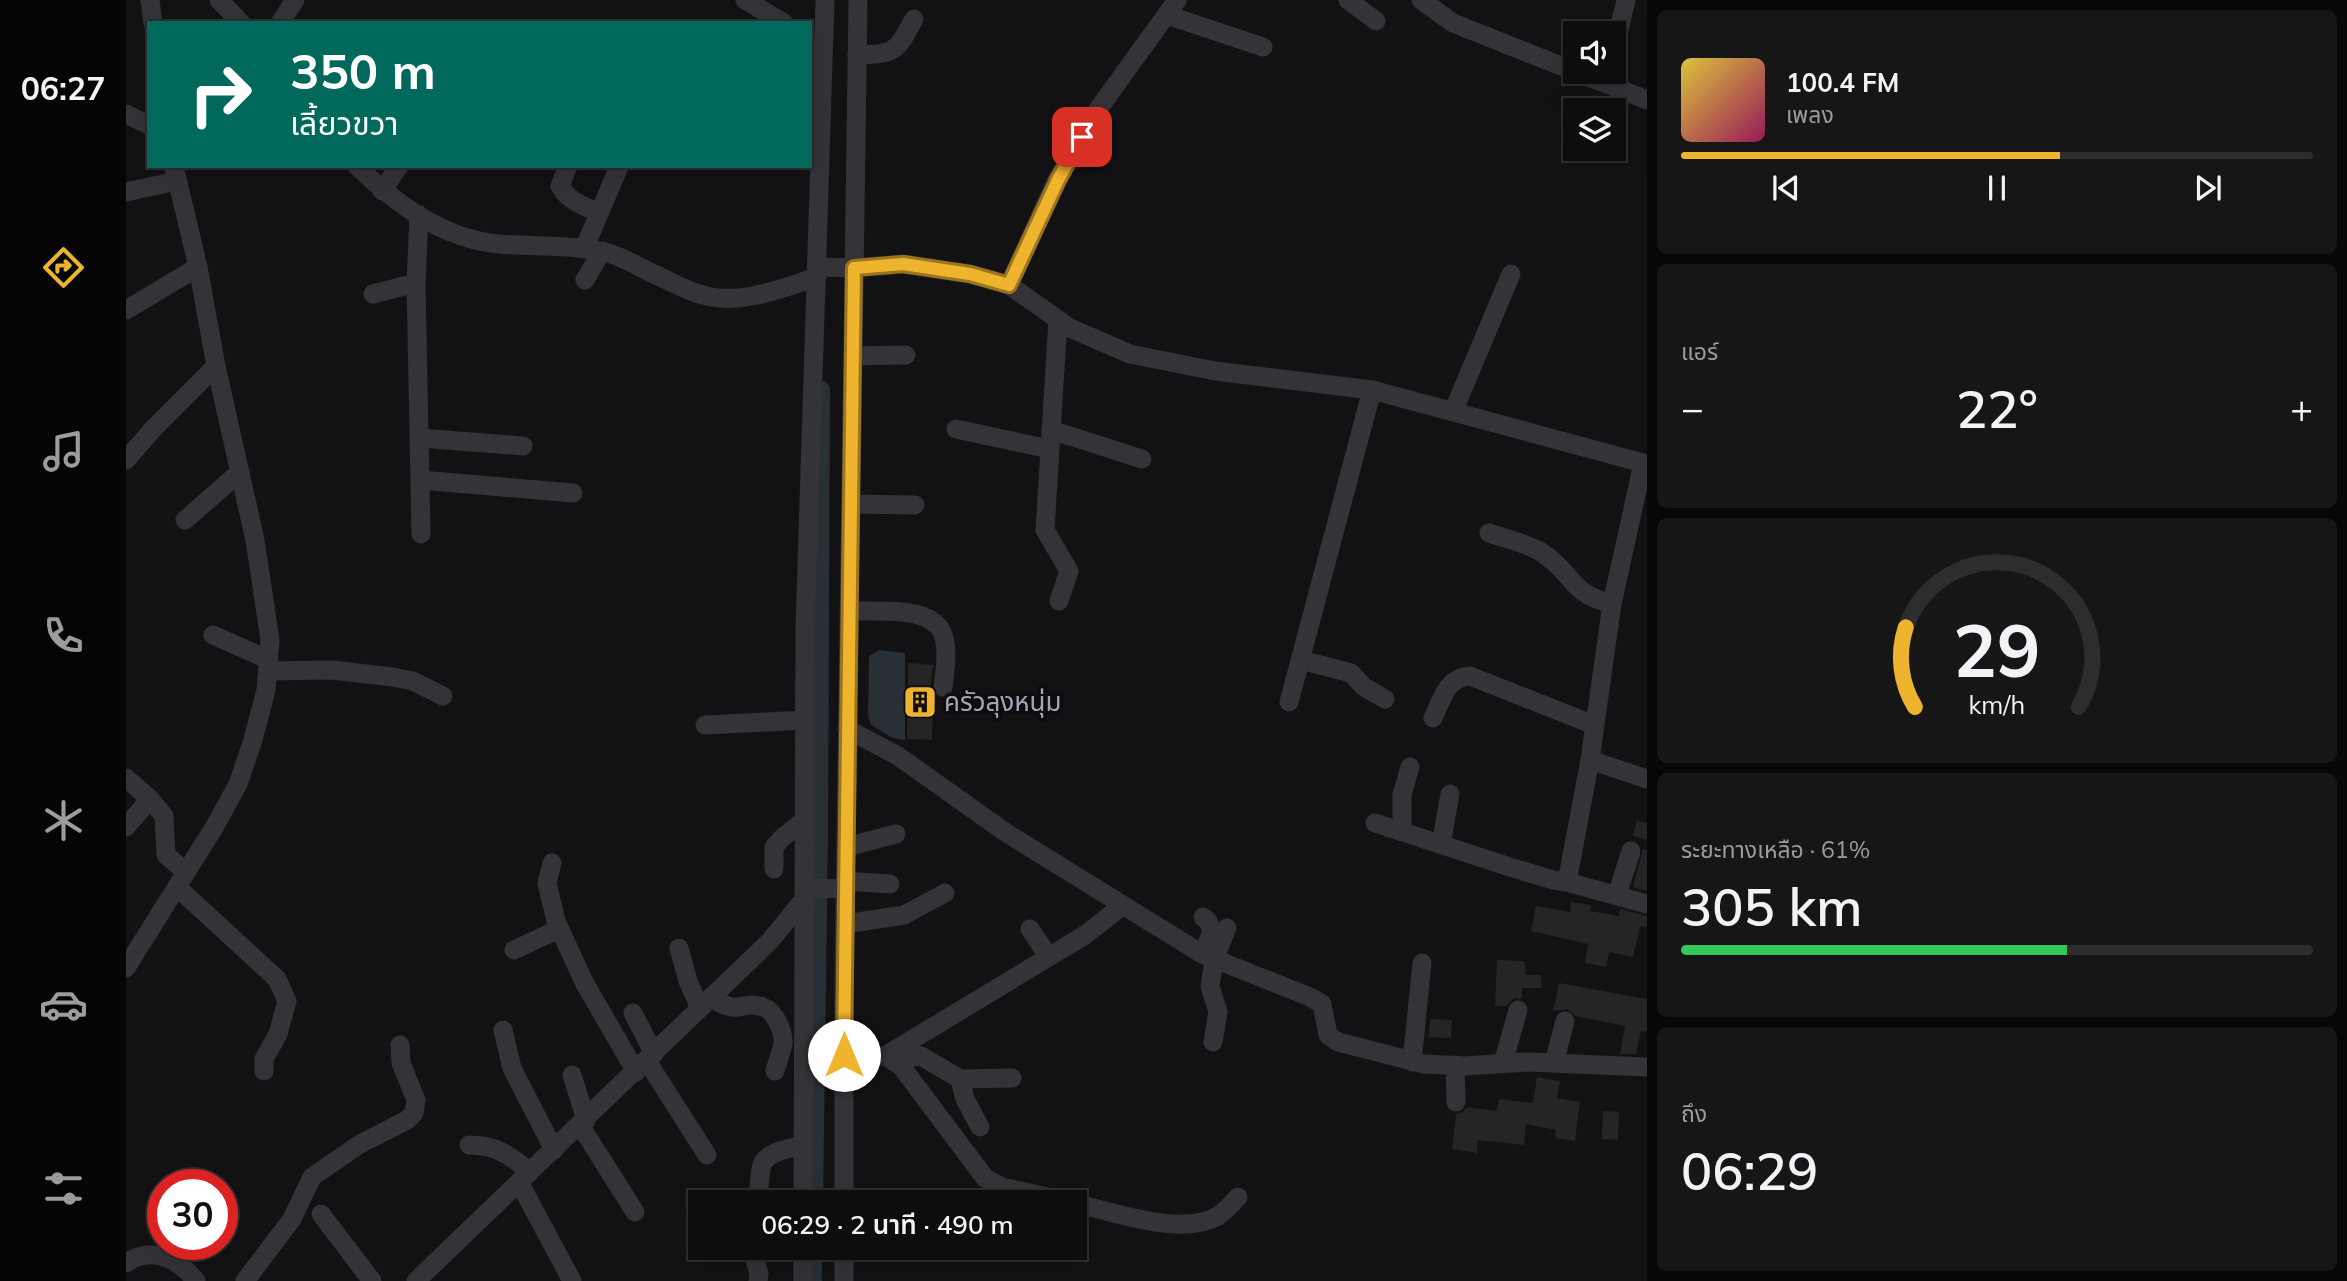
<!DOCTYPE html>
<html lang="th">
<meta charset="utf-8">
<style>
body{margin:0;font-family:Mulish,"Noto Sans Thai",sans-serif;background:#171617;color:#f1f3f6;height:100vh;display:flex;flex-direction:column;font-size:26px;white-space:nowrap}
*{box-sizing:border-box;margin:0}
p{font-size:23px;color:#9b9c9e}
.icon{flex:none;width:38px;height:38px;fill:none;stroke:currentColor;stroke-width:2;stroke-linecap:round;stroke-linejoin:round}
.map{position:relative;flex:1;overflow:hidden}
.drawer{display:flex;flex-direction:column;gap:10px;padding:10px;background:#080708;width:700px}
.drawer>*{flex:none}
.top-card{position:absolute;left:21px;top:21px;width:665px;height:147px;border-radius:0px;box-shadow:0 7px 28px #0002,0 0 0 2px #2e2d2e;background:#00695c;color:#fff;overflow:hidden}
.tools{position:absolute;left:1437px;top:21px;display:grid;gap:14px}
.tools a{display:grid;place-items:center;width:63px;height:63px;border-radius:0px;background:#0e0d0e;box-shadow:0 7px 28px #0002,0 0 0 2px #2e2d2e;font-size:35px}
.speed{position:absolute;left:21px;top:1169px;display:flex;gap:14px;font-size:35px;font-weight:700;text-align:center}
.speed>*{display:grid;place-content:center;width:91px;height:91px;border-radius:50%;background:#0e0d0e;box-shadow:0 7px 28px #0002,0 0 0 2px #2e2d2e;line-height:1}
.speed .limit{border:10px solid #d22;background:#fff;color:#111}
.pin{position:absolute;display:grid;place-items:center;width:60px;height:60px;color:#fff;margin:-30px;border-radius:14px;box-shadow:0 4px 10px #0006}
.me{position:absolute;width:77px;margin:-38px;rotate:0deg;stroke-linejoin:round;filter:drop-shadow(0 0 5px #0008)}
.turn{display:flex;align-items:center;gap:24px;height:147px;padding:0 28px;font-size:32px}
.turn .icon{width:91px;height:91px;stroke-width:2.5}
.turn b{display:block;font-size:49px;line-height:60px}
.big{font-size:52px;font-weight:600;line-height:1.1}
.drawer .widget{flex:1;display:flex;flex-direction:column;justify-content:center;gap:10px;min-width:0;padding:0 24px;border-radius:10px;background:#171617}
.drawer .dial{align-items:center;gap:0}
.dial svg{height:182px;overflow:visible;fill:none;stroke:#2e2d2e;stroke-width:7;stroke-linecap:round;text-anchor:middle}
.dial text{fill:#f1f3f6;stroke:none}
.song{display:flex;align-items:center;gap:21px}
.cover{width:84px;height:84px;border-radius:10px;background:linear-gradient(135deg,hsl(50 70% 55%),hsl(330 70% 35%))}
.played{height:7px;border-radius:4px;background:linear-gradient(90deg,#efb42d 60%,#2e2d2e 60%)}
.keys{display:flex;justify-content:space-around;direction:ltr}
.heat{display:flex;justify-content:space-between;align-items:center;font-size:38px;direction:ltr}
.charge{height:10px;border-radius:5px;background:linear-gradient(90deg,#34c759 61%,#2e2d2e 0)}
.trip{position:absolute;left:562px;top:1190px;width:399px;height:70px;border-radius:0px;background:#0e0d0e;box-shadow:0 7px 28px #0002,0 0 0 2px #2e2d2e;font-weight:600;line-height:70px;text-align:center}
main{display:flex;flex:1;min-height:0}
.tab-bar{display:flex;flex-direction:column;width:126px;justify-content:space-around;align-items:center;background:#060506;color:#9b9c9e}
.tab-bar .icon{width:49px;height:49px}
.tab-bar .selected{color:#efb42d}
.tab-bar b{font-size:32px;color:#f1f3f6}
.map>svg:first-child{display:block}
.water{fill:#283036}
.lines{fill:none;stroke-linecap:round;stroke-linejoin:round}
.canal{stroke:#283036;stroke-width:16}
.building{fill:#252427}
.minor{stroke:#333338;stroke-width:19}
.route-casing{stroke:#9b751d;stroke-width:18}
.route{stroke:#efb42d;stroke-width:12}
.labels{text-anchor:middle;stroke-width:7;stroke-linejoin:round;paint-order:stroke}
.poi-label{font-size:26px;fill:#a3a7b4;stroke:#0d0c0e;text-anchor:start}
</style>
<main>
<nav class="tab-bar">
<b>06:27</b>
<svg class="icon selected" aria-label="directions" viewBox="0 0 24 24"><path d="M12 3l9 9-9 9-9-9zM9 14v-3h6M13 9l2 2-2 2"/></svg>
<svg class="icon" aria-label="music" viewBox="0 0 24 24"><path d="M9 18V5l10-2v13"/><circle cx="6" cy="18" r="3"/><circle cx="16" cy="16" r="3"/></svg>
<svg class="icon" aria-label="phone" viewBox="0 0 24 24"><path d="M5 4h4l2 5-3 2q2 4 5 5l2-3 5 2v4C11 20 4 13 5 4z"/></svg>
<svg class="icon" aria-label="climate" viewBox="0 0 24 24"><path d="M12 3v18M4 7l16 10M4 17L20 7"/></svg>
<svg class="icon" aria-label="car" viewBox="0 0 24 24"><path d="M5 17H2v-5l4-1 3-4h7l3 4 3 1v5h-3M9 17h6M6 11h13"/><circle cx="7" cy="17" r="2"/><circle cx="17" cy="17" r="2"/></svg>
<svg class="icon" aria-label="filters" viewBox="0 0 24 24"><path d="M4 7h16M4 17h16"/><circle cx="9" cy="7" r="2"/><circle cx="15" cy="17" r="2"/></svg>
</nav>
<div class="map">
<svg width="1521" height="1281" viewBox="0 0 1521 1281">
<rect width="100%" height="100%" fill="#121113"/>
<polygon class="water" points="753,650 779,653 779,740 767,738 745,725 742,716 743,656"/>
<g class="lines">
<g class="canal">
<polyline points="689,1202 694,835 696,389"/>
<polyline points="688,1281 688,1248"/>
</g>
</g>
<g class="building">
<polygon points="782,663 807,665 805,685 807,693 806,740 781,739"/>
<polygon points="1511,820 1521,823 1521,840 1507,836"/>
<polygon points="1517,849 1521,850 1521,891 1507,887"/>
<polygon points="1445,902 1465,905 1464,911 1493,916 1494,909 1521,916 1521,927 1514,926 1507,957 1483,952 1480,967 1459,963 1462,944 1405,931 1410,906 1444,912"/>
<polygon points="1371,960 1398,961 1400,975 1415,975 1416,988 1396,988 1396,999 1388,998 1380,1006 1369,1006"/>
<polygon points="1433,983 1521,999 1521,1032 1515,1031 1510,1054 1494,1054 1499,1026 1450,1016 1441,1009 1427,1011"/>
<polygon points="1304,1019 1326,1020 1325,1038 1303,1037"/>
<polygon points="1411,1077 1434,1081 1431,1098 1454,1102 1449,1141 1429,1138 1430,1130 1400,1124 1398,1145 1352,1140 1351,1153 1326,1149 1330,1114 1337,1112 1341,1107 1371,1111 1373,1099 1407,1103"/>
<polygon points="1477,1111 1493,1112 1492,1140 1476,1139"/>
</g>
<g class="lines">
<g class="minor">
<polyline points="24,0 27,23"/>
<polyline points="93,0 115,23"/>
<polyline points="619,0 658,23"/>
<polyline points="1222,0 1250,21"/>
<polyline points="1295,0 1327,23 1521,100"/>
<polyline points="1041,15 1137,47"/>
<polyline points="154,23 169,0"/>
<polyline points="1488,51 1500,0"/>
<path d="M731 55C770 54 770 52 788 19"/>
<polyline points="0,114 23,125"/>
<path d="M231 166C270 204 317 239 373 244 407 247 440 244 474 251 492 254 511 266 528 274 544 281 560 291 577 295 614 306 656 288 691 277"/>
<path d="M442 166 434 186C442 201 458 206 473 213"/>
<polyline points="256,191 273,166"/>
<polyline points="0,192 51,181"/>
<polyline points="293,215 290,283 295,534"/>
<polyline points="458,249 492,169"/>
<polyline points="692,267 728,268 777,264 844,274 883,285 944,328 1004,354 1089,371 1246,390 1521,464"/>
<polyline points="459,280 476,251"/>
<polyline points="883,285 931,180 968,115 1051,0"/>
<polyline points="247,294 290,283"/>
<polyline points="0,310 72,267"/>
<polyline points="932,320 919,530 943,571 933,601"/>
<polyline points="727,356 780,355"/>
<polyline points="1327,412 1385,274"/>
<polyline points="830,429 923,449"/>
<polyline points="925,430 1016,459"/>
<polyline points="294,438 397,446"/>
<polyline points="0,460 27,429 90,366"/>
<polyline points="295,480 447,493"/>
<polyline points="725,504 789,505"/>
<polyline points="59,520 114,472"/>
<path d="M1363 533C1380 539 1400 543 1415 552 1447 572 1443 594 1486 604"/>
<path d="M723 611C749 612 803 605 816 632 823 648 819 671 817 687"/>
<polyline points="87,635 143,660"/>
<polyline points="1175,660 1225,673 1238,687 1259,699"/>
<polyline points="142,671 206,670 267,677 287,681 317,696"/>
<polyline points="1163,702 1246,390"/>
<path d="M1307 718C1316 699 1321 677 1344 676L1468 725"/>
<polyline points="579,725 679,720"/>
<polyline points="721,729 772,756 879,832 1076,954 1184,997 1196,1004 1202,1035 1212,1042 1298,1064 1337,1066 1402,1062 1521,1067"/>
<polyline points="1464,760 1521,779"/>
<polyline points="0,778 24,799 38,816 40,855 60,872"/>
<polyline points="1249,823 1384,867 1427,880 1441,882 1464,760 1486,604 1517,463"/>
<polyline points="0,827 24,799"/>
<polyline points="1276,832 1276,795 1284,767"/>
<polyline points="1315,845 1324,794"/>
<polyline points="720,847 770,834"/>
<polyline points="426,863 421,883 430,921 458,982 510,1072"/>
<polyline points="648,869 648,847 657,837 679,820"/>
<polyline points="719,881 764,884"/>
<polyline points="1441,882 1521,904"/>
<polyline points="51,887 151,979 161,1001 152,1034 138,1059 138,1071"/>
<polyline points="678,888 719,889"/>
<polyline points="1491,895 1505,851"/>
<polyline points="719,924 778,915 819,893"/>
<polyline points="904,929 922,956"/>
<polyline points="553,948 562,981 574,1008"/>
<polyline points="388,950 433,929"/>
<polyline points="1077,953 1086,932 1082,921 1077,917"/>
<polyline points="0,968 89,826 112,784 127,740 140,690 144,640 129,540 90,366 72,267 48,166"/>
<path d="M585 997C614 1018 615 999 637 1007 649 1011 658 1032 657 1044 655 1053 651 1063 649 1071"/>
<polyline points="507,1013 528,1054"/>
<polyline points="377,1030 386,1068 428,1150"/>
<polyline points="1087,1042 1092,1012 1084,986 1088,960 1101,928"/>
<polyline points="718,1055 759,1056 775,1066 859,1178 876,1187 944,1202"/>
<polyline points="759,1056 959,935 996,906"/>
<polyline points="766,1060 795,1056 834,1079 886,1078"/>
<polyline points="521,1061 581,1155"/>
<polyline points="1286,1062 1296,963"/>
<polyline points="1377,1063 1392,1010"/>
<polyline points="1428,1063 1439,1021"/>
<polyline points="1329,1065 1330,1102"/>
<polyline points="446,1075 460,1120"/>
<polyline points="834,1079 839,1099 854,1127"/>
<polyline points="454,1125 509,1212"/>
<path d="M343 1145C370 1145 384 1155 404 1172"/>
<polyline points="393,1182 446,1281"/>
<path d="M630 1202C634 1190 633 1181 635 1169 637 1151 664 1149 677 1145"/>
<polyline points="677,1202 679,628 699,0"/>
<polyline points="718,1202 718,980 732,0"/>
<path d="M948 1203C987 1212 1056 1237 1092 1216 1100 1211 1106 1203 1112 1197"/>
<polyline points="195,1214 246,1281"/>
<polyline points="626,1248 633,1274 632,1281"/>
<polyline points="718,1248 718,1281"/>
<path d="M0 1263C26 1245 53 1259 70 1281"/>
<polyline points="119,1281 166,1219 186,1177 234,1144 281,1120 288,1113 290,1100 275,1063 274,1045"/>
<polyline points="290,1281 644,941 679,898"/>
<polyline points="677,1281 677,1248"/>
</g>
</g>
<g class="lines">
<defs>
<polyline id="route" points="718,1055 728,268 777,264 844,274 883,285 932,180 956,137"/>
</defs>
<use href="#route" class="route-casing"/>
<use href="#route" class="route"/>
</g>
<defs>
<symbol id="building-square" viewBox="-11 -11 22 22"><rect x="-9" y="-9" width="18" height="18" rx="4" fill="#efb42d" stroke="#0d0c0e"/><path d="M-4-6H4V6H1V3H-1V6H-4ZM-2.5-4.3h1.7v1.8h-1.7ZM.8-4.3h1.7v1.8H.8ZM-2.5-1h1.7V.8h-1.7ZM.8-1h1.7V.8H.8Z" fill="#111"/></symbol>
</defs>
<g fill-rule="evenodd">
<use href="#building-square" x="775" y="683" width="38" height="38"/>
</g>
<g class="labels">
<g class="poi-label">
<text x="818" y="711">ครัวลุงหนุ่ม</text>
</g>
</g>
</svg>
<div class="tools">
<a><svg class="icon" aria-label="sound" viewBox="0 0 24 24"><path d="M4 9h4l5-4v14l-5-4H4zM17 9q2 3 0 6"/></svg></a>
<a><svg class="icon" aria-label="layers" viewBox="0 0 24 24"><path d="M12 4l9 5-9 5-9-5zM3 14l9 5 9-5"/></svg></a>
</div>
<div class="speed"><div class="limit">30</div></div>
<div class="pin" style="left:956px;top:137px;background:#d93025"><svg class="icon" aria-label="arrive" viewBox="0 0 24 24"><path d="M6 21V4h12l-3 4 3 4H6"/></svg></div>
<svg class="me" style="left:718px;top:1055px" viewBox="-20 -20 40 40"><circle r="19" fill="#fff"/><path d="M0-13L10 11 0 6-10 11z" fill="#efb42d"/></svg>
<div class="trip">06:29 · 2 นาที · 490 m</div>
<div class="top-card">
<div class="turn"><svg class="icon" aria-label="right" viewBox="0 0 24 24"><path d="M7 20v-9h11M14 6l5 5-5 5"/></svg><div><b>350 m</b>เลี้ยวขวา</div></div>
</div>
</div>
<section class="drawer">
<div class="widget">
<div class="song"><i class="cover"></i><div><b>100.4 FM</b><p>เพลง</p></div></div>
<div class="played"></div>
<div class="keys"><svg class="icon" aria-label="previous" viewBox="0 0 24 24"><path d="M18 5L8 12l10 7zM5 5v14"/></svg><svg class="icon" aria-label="pause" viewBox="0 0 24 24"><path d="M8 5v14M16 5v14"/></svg><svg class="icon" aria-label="next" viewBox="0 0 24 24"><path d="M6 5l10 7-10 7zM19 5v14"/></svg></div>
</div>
<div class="widget"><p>แอร์</p>
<div class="heat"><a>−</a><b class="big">22°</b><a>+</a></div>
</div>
<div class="widget dial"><svg viewBox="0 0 100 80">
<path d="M14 69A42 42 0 1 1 86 69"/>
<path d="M14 69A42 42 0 0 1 10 34" stroke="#efb42d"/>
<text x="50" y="56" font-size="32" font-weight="700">29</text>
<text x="50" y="72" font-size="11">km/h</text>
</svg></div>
<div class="widget"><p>ระยะทางเหลือ · 61%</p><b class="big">305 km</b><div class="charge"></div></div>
<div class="widget"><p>ถึง</p><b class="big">06:29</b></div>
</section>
</main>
